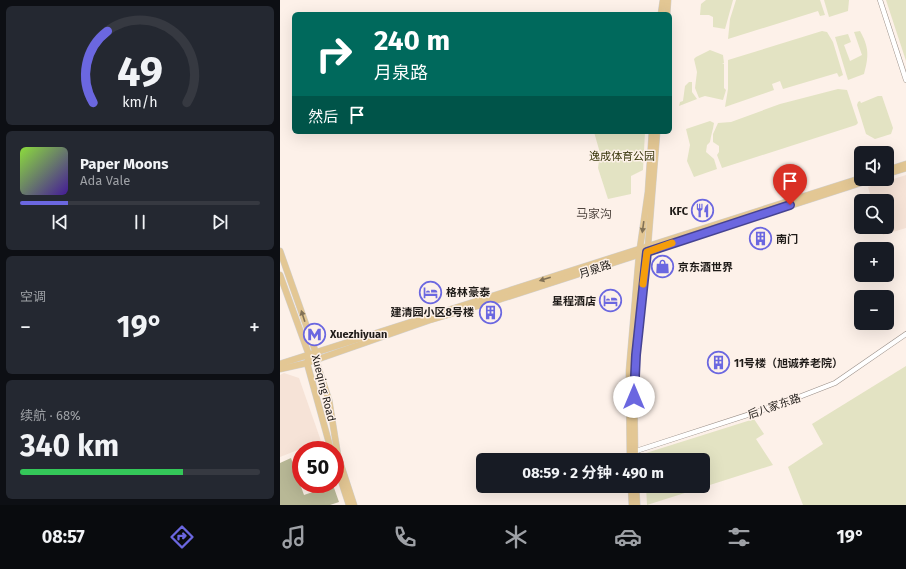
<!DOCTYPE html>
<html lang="zh">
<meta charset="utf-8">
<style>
body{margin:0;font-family:"Fira Sans","Noto Sans SC",sans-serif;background:#242831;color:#f1f3f6;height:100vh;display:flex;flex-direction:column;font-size:15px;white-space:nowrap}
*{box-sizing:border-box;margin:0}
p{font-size:13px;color:#9ea1a6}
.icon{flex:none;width:22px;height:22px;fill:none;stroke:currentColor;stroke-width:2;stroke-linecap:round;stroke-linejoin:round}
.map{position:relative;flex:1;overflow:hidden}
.details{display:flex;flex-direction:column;gap:6px;padding:6px;background:#0d0f14;width:280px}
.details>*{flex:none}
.hud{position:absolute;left:12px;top:12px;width:380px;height:122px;border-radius:6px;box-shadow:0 4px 16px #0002;background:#00695c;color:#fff;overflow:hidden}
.buttons{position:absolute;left:574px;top:146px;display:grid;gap:8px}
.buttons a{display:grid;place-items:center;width:40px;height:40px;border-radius:6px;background:#171b24;box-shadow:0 4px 16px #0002;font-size:20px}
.speed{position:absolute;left:12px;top:441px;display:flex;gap:8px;font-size:20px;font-weight:700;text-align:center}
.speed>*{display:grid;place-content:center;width:52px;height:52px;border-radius:50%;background:#171b24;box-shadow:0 4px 16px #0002;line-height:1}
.speed .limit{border:6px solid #d22;background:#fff;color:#111}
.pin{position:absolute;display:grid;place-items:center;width:34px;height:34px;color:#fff;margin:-41px -17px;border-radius:50% 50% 50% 0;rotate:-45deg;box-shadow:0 0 4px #0007}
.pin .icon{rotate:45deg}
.me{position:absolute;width:44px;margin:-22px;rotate:0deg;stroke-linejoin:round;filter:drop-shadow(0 0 3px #0008)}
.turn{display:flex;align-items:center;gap:14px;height:84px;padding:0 16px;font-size:18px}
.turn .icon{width:52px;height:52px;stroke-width:2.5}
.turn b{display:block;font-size:28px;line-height:34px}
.then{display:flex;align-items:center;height:38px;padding:0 16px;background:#0003;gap:8px;font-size:15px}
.big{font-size:30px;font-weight:700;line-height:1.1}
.details .widget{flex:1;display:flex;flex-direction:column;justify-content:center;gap:6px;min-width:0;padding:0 14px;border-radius:6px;background:#242831}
.details .dial{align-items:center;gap:0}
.dial svg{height:104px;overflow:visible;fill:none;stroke:#363941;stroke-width:7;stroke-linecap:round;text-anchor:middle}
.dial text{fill:#f1f3f6;stroke:none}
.song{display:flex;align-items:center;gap:12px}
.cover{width:48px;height:48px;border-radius:6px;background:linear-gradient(135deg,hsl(90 70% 55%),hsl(260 70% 35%))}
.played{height:4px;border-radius:2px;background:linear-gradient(90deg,#6b67e0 20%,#363941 20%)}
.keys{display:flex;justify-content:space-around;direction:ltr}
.heat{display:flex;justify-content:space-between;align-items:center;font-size:22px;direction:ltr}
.charge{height:6px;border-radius:3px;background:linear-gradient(90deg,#34c759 68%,#363941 0)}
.trip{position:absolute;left:196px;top:453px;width:234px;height:40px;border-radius:6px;background:#171b24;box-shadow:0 4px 16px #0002;font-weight:700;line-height:40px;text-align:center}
.dock{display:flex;height:64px;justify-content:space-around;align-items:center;background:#090b0e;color:#9ea1a6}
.dock .icon{width:28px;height:28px}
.dock .selected{color:#6b67e0}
.dock b{font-size:18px;color:#f1f3f6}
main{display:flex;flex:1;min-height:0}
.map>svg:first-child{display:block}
.built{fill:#f6e3d7}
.green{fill:#e3e3c3}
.forest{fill:#b8b896}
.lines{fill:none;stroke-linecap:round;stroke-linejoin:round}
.minor-casing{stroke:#998e87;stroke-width:5.5}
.major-casing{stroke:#d2d1d1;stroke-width:7}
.minor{stroke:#fff;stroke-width:4.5}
.major{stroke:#e3c794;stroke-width:6}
.oneway{fill:#817156}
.route-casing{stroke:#464392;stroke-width:10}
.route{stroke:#6b67e0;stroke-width:7}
.slow{stroke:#f59e0b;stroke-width:7}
.labels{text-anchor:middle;stroke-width:3;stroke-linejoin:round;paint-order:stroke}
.park-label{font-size:11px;fill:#3a380d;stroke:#fdf1e9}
.poi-label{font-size:11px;font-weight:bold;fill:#1f1b18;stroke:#fdf1e9;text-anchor:start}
.street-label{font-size:11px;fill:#1f1b18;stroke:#fdf1e9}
.neighbourhood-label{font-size:12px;fill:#4e443e;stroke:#fdf1e9}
</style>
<main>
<section class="details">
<div class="widget dial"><svg viewBox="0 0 100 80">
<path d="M14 69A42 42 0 1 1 86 69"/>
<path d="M14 69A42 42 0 0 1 25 14" stroke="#6b67e0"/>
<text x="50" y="56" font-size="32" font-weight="700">49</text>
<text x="50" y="72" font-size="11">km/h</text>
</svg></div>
<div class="widget">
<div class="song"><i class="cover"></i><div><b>Paper Moons</b><p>Ada Vale</p></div></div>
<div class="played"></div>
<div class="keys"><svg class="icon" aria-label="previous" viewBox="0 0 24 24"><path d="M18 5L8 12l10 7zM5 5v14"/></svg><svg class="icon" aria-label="pause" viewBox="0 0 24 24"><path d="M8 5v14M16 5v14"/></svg><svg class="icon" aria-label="next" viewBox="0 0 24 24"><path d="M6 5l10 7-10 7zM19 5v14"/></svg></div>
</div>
<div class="widget"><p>空调</p>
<div class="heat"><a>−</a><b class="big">19°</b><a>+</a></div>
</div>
<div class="widget"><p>续航 · 68%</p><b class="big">340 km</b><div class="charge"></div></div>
</section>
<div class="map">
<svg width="626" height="505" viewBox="0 0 626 505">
<rect width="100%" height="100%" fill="#fdf1e9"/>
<g class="built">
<polygon points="626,175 626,228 603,235 600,227 607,227 607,201 592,201 588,187"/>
<polygon points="4,373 19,378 41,441 0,457 0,375"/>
</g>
<g class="green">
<polygon points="426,0 453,0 445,29 433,27 433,17 429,15 420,15 421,4"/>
<polygon points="456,0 540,0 545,15 540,16 538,11 448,39 450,19"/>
<polygon points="544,0 569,0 568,11 549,17"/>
<polygon points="606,0 626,0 626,61"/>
<polygon points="542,31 547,32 553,42 563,75 559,77 557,73 503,89 500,81 492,84 494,90 445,107 448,89 448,60"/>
<path d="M580 31C589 47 589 56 584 74L568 80 555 37 568 34 571 42 564 45 570 61 582 55 574 32Z"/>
<polygon points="430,50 443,55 444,63 442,64 444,64 444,88 446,90 443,100 425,96 419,98 415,88 417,72 414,59 416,57"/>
<polygon points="409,82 412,82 412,92 417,99 399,106 400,102 403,101 405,86"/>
<polygon points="558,89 567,90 578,123 576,125 442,168 437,155 439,152 439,146 433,142 433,134 438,123 451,122 500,104"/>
<polygon points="598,96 602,96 613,128 611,134 595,139 586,134 577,105 578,102 580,101 581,103"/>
<path d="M430 121 434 123C433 130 431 135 430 142L427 145 426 152 434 159 437 169 414 177 407 161 410 145 406 129Z"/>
<polygon points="314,132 365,132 363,170 351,176 351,194 328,199 318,168 320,153"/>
<polygon points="626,366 626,505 523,505 508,467 543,444 532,424"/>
<polygon points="474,419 484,434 476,439 493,465 367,505 366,486 423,486 423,460 366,460 366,453"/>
</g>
<polygon class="forest" points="11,458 24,495 53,485 59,502 50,505 0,505 0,463"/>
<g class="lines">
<defs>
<g id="minor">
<polyline points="600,0 626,80"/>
<polyline points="353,452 501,404 555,383 626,334"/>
</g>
<g id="major">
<polyline points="381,14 383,0"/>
<polyline points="387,14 388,0"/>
<polyline points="607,170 626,164"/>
<polyline points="607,174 626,168"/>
<polyline points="0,251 36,353 38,367 49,400 58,456 74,505"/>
<polyline points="0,275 29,355 27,363 51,450"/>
<polyline points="0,364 581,178"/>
<polyline points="0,369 27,363 150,320 221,299 593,179"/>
<polyline points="350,460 349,371 359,255 368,192 372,132"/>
<polyline points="355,460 354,375 368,245 377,132"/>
<polyline points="55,462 69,505"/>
<polyline points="351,486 352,505"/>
<polyline points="356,486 357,505"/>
</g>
</defs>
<use href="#minor" class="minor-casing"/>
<use href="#major" class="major-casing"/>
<use href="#minor" class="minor"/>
<use href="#major" class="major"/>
</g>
<defs><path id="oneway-solid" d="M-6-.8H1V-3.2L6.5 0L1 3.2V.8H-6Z"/></defs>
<g class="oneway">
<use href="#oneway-solid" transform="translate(363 227) rotate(98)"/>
<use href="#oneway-solid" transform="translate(265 279) rotate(163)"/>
<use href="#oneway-solid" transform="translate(23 316) rotate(-108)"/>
</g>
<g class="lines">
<defs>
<polyline id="route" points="354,397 356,355 367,252 510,205"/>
</defs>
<use href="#route" class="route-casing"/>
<use href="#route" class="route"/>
<polyline class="slow" points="363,284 367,252 392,243"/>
</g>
<defs>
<symbol id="restaurant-ring" viewBox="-11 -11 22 22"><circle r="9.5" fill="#fdf1e9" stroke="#6b67e0" stroke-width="1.5"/><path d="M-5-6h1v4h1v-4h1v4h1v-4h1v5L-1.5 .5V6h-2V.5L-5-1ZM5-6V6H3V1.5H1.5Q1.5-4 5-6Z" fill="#6b67e0"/></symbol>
<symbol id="building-ring" viewBox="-11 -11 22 22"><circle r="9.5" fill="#fdf1e9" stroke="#6b67e0" stroke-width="1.5"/><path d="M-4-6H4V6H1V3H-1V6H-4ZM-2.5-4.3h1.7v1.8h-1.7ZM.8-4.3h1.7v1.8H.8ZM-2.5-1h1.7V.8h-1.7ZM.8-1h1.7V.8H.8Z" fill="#6b67e0"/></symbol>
<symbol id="shop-ring" viewBox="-11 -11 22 22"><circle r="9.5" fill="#fdf1e9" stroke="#6b67e0" stroke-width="1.5"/><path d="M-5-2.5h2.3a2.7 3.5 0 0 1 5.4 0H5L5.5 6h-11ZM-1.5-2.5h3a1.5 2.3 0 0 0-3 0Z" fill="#6b67e0"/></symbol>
<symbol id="hotel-ring" viewBox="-11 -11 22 22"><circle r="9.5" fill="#fdf1e9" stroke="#6b67e0" stroke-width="1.5"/><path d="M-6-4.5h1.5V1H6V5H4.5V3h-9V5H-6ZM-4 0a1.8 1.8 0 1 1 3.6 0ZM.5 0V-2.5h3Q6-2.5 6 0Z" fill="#6b67e0"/></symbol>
<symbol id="metro-ring" viewBox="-11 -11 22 22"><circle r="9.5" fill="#fdf1e9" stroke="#6b67e0" stroke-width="1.5"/><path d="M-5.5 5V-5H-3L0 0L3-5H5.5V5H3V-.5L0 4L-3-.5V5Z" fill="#6b67e0"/></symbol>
</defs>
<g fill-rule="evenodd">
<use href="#restaurant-ring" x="410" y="198" width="25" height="25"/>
<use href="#building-ring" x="468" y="226" width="25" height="25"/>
<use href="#shop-ring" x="370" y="254" width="25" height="25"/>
<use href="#hotel-ring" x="138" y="280" width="25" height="25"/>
<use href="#hotel-ring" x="318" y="288" width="25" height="25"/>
<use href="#building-ring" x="198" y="300" width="25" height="25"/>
<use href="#metro-ring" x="22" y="322" width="25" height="25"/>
<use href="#building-ring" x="426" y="350" width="25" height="25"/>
</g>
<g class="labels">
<g class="park-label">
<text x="342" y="160">逸成体育公园</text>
</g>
<g class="poi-label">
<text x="408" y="215" text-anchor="end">KFC</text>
<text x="496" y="243">南门</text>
<text x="398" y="271">京东酒世界</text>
<text x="166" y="296">格林豪泰</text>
<text x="316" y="305" text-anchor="end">星程酒店</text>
<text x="194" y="316" text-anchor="end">建清园小区8号楼</text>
<text x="50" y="338">Xuezhiyuan</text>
<text x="454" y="367">11号楼（旭诚养老院）</text>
</g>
<g class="street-label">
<text transform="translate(315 269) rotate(-18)" y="4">月泉路</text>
<text transform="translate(44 388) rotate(76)" y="4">Xueqing Road</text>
<text transform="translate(494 406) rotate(-19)" y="4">后八家东路</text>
</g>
<g class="neighbourhood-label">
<text x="314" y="218">马家沟</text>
</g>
</g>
</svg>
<div class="buttons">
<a><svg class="icon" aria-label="sound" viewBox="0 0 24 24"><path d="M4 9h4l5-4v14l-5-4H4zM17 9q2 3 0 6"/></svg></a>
<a><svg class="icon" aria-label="search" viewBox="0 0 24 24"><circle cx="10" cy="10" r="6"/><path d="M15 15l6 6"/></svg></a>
<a>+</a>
<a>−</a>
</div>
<div class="speed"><div class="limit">50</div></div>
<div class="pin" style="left:510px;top:205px;background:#d93025"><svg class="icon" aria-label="arrive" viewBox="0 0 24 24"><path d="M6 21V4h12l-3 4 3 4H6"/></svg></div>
<svg class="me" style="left:354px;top:397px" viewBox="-20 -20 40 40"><circle r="19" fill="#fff"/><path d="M0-13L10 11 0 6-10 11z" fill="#6b67e0"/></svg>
<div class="trip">08:59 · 2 分钟 · 490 m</div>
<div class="hud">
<div class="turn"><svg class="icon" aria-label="right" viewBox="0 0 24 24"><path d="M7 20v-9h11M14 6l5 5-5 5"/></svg><div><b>240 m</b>月泉路</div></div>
<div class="then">然后<svg class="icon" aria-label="arrive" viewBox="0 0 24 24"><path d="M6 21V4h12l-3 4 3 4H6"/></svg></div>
</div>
</div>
</main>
<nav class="dock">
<b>08:57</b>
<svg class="icon selected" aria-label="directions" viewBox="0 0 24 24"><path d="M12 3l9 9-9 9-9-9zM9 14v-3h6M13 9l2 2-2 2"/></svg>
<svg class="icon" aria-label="music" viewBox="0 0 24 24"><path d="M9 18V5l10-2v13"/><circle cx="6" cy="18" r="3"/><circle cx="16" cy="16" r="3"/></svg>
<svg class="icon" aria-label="phone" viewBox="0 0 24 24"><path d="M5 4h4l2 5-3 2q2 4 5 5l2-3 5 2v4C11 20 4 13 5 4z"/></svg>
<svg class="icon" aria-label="climate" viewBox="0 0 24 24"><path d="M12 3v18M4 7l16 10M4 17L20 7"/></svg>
<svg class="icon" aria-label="car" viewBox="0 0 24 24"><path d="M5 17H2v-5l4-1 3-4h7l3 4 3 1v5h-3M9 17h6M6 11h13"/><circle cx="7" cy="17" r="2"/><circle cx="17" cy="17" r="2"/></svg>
<svg class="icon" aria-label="filters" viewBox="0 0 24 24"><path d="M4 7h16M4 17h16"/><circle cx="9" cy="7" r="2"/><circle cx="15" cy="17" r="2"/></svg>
<b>19°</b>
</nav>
